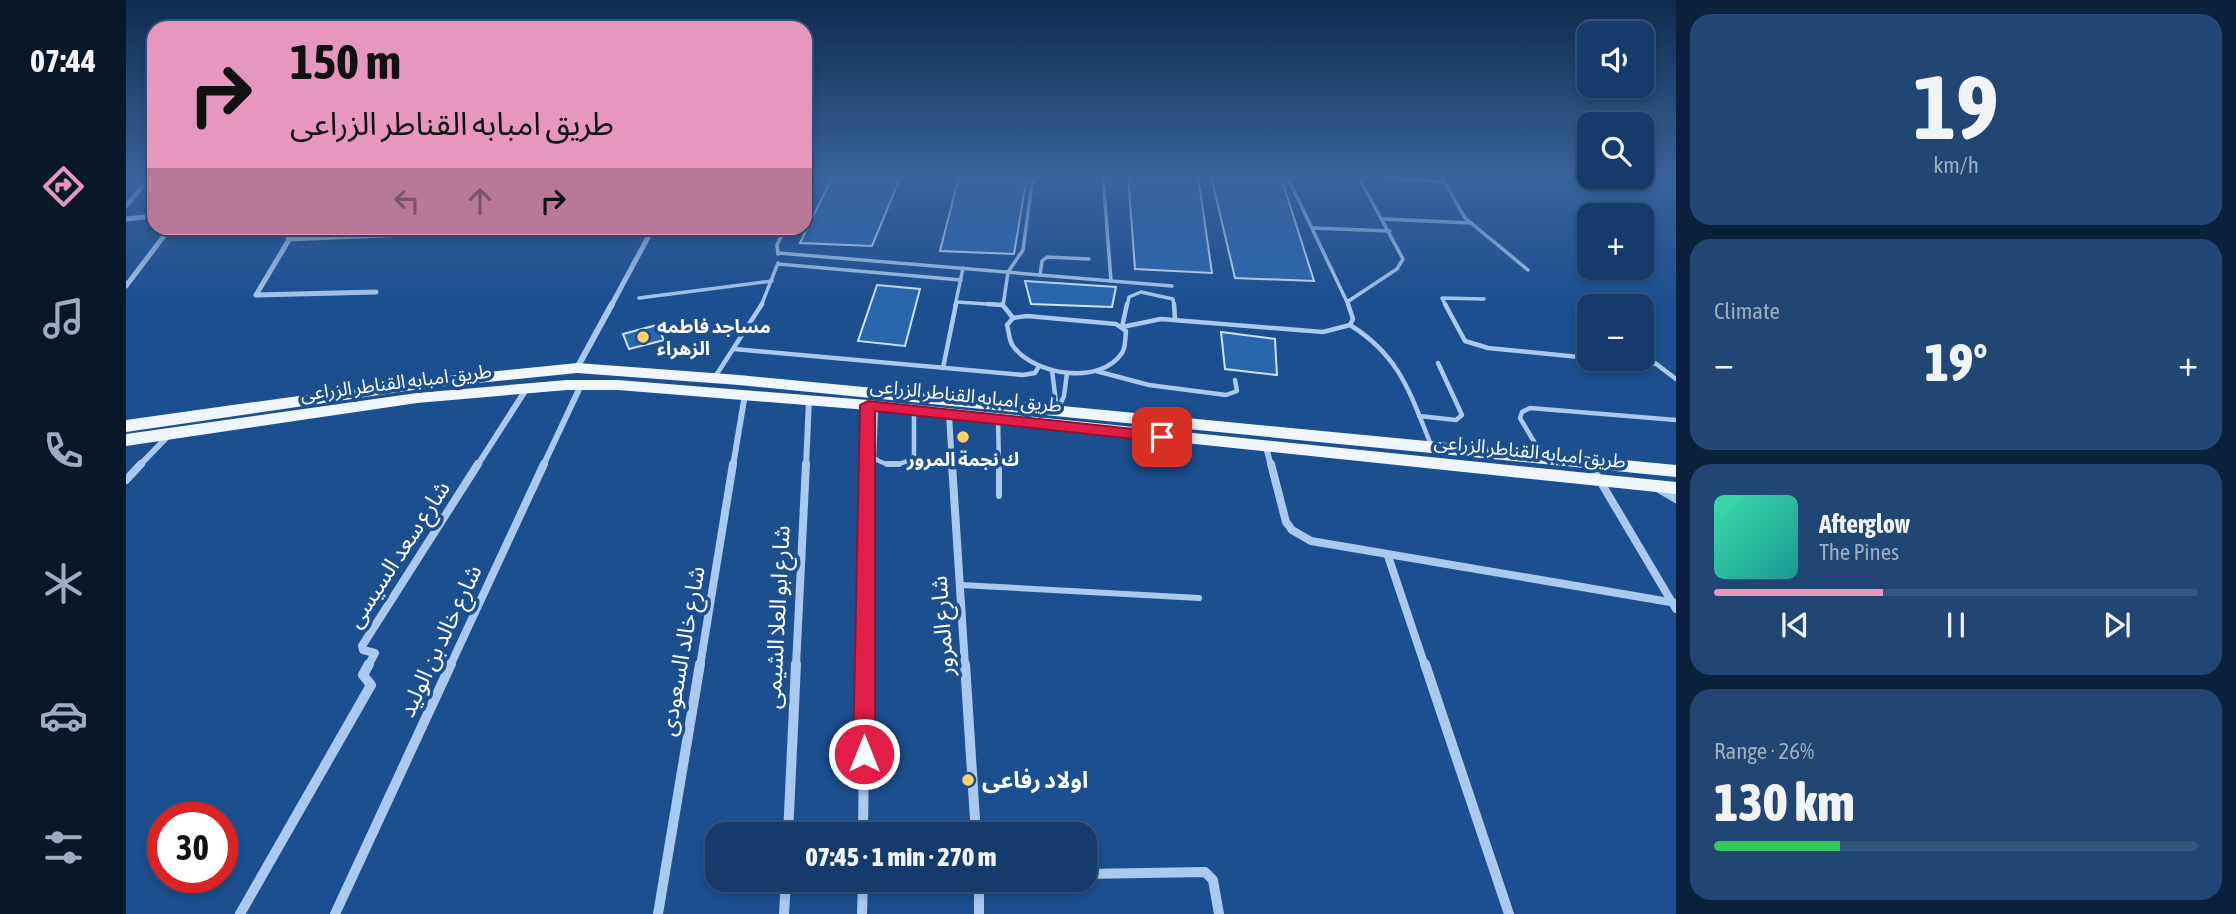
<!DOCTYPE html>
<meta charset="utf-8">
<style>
body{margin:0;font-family:"Asap Condensed","Noto Sans Arabic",sans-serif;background:#214673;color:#f1f3f6;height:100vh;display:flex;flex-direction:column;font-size:26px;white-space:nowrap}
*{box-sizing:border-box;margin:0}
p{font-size:23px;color:#9dadc1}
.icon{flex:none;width:38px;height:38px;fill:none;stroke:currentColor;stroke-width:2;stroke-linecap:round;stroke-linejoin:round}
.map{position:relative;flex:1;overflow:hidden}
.side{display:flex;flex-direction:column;gap:14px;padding:14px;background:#0b203b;width:560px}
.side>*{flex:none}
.banner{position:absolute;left:21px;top:21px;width:665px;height:214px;border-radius:21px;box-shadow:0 4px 10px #0003,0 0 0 2px #33557e;background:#e797bd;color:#111;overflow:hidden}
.fabs{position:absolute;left:1451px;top:21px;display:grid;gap:14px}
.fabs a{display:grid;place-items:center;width:77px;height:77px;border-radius:14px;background:#143b6b;box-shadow:0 4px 10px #0003,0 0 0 2px #33557e;font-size:35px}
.speed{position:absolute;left:21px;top:802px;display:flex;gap:14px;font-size:35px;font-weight:700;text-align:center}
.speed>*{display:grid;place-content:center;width:91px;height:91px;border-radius:50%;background:#143b6b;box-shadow:0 4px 10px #0003,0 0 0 2px #33557e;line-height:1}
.speed .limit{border:10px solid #d22;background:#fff;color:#111}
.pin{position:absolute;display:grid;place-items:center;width:60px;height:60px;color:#fff;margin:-30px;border-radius:14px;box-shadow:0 4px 10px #0006}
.me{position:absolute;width:77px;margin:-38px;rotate:0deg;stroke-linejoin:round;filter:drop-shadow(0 0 5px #0008)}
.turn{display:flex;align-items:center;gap:24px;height:147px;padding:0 28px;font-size:32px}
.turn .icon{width:91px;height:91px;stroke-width:2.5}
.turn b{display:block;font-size:49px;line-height:60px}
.lanes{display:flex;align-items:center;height:66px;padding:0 28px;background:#0003;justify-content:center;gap:35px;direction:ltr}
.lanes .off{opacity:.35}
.big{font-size:52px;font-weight:800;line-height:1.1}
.side .widget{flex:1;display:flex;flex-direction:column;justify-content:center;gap:10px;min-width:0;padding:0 24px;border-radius:21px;background:#214673}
.side .dial{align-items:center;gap:0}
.dial b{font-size:91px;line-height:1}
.song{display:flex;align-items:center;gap:21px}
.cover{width:84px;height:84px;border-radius:10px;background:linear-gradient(135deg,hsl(160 70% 55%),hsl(180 70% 35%))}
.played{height:7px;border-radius:4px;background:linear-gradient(90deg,#e797bd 35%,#33557e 35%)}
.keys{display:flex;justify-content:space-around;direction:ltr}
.heat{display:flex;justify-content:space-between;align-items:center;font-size:38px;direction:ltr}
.charge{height:10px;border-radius:5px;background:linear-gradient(90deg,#34c759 26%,#33557e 0)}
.trip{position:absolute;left:579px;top:822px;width:392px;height:70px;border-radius:21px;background:#143b6b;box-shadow:0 4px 10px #0003,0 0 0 2px #33557e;font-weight:800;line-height:70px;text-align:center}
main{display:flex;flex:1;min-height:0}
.tabs{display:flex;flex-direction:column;width:126px;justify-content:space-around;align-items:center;background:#08182b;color:#9dadc1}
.tabs .icon{width:49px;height:49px}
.tabs .current{color:#e797bd}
.tabs b{font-size:32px;color:#f1f3f6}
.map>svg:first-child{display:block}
.building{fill:#2a66ad;stroke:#cfe3fa;stroke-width:2}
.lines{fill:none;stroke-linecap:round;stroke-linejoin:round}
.lane-far2{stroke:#a9c9ee;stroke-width:3.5}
.lane-far1{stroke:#a9c9ee;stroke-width:4.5}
.lane{stroke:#a9c9ee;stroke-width:6}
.street-far3{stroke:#a9c9ee;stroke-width:5}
.street-far2{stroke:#a9c9ee;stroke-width:6}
.street-far1{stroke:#a9c9ee;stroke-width:8}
.street{stroke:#a9c9ee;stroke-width:10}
.primary{fill:#f0f6ff;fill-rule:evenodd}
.route{fill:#e11d48;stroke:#92132f;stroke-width:2}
.poi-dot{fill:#ffd166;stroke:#1b4f8f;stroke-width:2.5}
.labels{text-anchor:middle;stroke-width:7;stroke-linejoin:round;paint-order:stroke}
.poi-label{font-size:19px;font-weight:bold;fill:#fff;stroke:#1b4f8f;text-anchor:start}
.street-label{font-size:19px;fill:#fff;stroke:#1b4f8f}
.near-street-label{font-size:23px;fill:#fff;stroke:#1b4f8f}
.near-poi-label{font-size:23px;font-weight:bold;fill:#fff;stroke:#1b4f8f;text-anchor:start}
</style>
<main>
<nav class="tabs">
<b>07:44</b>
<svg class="icon current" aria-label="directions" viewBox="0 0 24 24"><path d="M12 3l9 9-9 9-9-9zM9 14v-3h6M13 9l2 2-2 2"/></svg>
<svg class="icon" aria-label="music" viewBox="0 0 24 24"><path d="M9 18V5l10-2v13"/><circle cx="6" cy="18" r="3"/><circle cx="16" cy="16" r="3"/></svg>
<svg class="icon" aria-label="phone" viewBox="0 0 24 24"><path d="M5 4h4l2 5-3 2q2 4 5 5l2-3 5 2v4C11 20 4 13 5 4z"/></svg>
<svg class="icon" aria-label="climate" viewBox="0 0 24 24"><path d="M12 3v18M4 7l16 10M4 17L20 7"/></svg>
<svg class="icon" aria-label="car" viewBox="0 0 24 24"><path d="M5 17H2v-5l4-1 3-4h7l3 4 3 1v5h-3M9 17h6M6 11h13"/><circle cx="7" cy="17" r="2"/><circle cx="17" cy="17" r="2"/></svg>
<svg class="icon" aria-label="filters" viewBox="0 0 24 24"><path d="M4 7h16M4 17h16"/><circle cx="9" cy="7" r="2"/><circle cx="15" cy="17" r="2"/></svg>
</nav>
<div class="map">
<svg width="1550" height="914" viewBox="0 0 1550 914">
<rect width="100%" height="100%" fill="#1b4f8f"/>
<g class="building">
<polygon points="707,176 775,176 746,246 674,243"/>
<polygon points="833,176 901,176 888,254 814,251"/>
<polygon points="1002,176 1072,176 1086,273 1009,269"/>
<polygon points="1085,176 1155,177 1188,281 1109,278"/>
<polygon points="899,281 990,287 986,307 905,304"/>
<polygon points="751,285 794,289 779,346 732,341"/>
<polygon points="531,325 538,340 503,349 497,334"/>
<polygon points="1095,332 1149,339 1151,375 1099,369"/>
</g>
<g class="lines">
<g class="lane-far2">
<polyline points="977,176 985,281"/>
<polyline points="1161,176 1223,306"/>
<polyline points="1237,176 1318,182"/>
<polyline points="1315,176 1339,218 1402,270"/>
<polyline points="679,183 682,176"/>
<polyline points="1257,219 1345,223"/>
<polyline points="1186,228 1264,231"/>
<polyline points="652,253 1046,286"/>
<polyline points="652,254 651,245 659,228"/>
<polyline points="652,264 835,280"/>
<polyline points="914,275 916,261 921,257 963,259"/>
<polyline points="513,298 646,281"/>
<polyline points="831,302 876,305"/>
<polyline points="1221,302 1271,269 1277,259 1232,176"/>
<polyline points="635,306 652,263"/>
<polyline points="829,306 837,268"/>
<polyline points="877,306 882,272 897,250 906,183 911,176"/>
<polyline points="1001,306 1003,297 1015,292 1047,299 1048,306"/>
<polyline points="1320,306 1316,298 1358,299"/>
</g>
<g class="lane-far1">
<polyline points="862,304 876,305"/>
<polyline points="876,304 887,318"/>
<polyline points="1048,304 1049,319"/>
<polyline points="1319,304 1339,341 1362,348 1463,358"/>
<path d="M901 316 990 324 1000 331C999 338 1000 347 996 353 974 386 908 375 887 346 883 341 883 332 881 325L887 318Z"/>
<path d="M1224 325C1274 356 1284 393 1305 445"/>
<polyline points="996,327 1035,319 1197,332 1224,325 1227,319 1222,304"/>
<polyline points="996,327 1001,304"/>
<polyline points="608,349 897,375 909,373 913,366"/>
<polyline points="1516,353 1550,379"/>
<polyline points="1476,359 1529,364"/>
<polyline points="817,368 830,304"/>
<polyline points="926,370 931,411"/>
<polyline points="970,371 1023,385 1100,395 1111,391 1109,380"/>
<polyline points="589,377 636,304"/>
<path d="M750 406 748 458C761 467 776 467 788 456V410"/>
<polyline points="931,411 938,396 941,373"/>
<polyline points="1293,416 1330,420 1336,415 1312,363"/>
<polyline points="872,419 873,466"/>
<polyline points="1417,457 1394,418 1396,412 1404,408 1550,420"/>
</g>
<g class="lane">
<polyline points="761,464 773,464"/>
<polyline points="873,464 873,496"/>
<polyline points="835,585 1073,598"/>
</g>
<g class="street-far3">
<polyline points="0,206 25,176"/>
<polyline points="0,219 28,216"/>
<polyline points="170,228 130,295 250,292"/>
<polyline points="162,239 429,228"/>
<polyline points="0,286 44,228"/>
<polyline points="485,306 527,228"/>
</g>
<g class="street-far2">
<polyline points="451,368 486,304"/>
<polyline points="823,414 826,466"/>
<polyline points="1140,447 1145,466"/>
<polyline points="1463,462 1465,466"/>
<polyline points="13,466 43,435"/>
<polyline points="351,466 401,388"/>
<polyline points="417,466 455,385"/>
<polyline points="607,466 619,394"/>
<polyline points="680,466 683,400"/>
<polyline points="741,466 742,405"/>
</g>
<g class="street-far1">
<polyline points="826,464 839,666"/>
<polyline points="1145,464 1160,522 1166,530 1185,541 1550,603"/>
<polyline points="1464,464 1550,609"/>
<polyline points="0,480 15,464"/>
<polyline points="1533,489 1550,499"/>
<polyline points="1262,556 1299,666"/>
<polyline points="242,666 249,653 237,650 236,646 352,464"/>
<polyline points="324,666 418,464"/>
<polyline points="574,666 607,464"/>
<polyline points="670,666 680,464"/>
<polyline points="739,666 741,464"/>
</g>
<g class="street">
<polyline points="839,664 850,835"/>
<polyline points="1299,664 1383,914"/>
<polyline points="662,835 670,664"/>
<polyline points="737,835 739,664"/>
<polyline points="959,874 1079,872 1087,880 1093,914"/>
<polyline points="853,880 853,914"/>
<polyline points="114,914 245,685 237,675 243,664"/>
<polyline points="209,914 325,664"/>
<polyline points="532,914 574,664"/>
<polyline points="658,914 660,880"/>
<polyline points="736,914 737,880"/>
</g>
<g class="primary">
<polygon points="451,363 613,375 1550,465 1550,477 613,385 451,373 301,388 0,432 0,420 301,378"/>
<polygon points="441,380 492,380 742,400 1550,482 1550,494 742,410 492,390 441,390 291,403 0,446 0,434 291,393"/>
</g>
</g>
<linearGradient id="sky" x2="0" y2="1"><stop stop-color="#0f2b4f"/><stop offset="0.58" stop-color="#39639b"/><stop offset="1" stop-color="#39639b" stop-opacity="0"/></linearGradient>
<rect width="1550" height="304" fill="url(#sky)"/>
<polygon class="route" points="742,401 1036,432 1044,437 1036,442 749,411 749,754 746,761 738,764 730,761 727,754 734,405"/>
<g class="poi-dot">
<circle cx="517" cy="337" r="7"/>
<circle cx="837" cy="437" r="7"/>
<circle cx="842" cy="780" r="7"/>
</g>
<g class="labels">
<g class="poi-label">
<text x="531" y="333">مساجد فاطمه<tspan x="531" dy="22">الزهراء</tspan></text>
<text x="837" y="466" text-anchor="middle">ك نجمة المرور</text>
</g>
<g class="street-label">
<text transform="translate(270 382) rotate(-7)" y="7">طريق امبابه القناطر الزراعى</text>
<text transform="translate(840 395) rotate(6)" y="7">طريق امبابه القناطر الزراعى</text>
<text transform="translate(1404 451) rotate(6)" y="7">طريق امبابه القناطر الزراعى</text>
</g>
<g class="near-street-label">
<text transform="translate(272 554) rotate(-57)" y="8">شارع سعد السيسى</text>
<text transform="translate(651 617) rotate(-87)" y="8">شارع ابو العلا الشيمى</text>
<text transform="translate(816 626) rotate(-94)" y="8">شارع المرور</text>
<text transform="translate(314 641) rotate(-65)" y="8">شارع خالد بن الوليد</text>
<text transform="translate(556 651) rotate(-80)" y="8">شارع خالد السعودى</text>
</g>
<g class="near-poi-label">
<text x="856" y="788">اولاد رفاعى</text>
</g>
</g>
</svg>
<div class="fabs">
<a><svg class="icon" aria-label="sound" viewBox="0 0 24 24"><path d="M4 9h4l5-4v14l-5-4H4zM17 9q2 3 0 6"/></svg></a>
<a><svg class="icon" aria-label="search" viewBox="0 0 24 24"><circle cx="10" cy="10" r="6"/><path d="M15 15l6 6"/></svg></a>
<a>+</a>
<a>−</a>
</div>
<div class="speed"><div class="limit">30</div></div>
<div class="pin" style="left:1036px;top:437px;background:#d93025"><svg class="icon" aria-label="arrive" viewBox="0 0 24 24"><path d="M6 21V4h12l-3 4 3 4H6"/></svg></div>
<svg class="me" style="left:738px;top:754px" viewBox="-20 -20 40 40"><circle r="17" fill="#e11d48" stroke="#fff" stroke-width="3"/><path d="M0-11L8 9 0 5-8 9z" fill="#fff"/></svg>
<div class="trip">07:45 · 1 min · 270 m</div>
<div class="banner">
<div class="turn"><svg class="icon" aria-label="right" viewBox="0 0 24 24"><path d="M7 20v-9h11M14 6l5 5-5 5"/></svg><div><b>150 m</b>طريق امبابه القناطر الزراعى</div></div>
<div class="lanes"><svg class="icon off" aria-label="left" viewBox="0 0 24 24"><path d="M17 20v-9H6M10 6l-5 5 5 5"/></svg><svg class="icon off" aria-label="ahead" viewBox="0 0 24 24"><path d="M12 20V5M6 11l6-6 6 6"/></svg><svg class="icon" aria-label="right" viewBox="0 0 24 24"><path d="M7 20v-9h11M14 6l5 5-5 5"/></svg></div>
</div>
</div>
<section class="side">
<div class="widget dial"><b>19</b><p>km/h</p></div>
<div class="widget"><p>Climate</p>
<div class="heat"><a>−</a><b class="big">19°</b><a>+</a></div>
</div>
<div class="widget">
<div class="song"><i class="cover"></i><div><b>Afterglow</b><p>The Pines</p></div></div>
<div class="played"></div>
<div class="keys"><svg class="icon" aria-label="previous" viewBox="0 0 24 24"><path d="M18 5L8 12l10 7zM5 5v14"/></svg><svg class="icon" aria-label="pause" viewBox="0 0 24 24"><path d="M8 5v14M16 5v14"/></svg><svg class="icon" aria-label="next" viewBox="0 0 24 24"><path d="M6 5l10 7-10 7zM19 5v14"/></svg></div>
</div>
<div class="widget"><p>Range · 26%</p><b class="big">130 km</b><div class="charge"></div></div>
</section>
</main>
